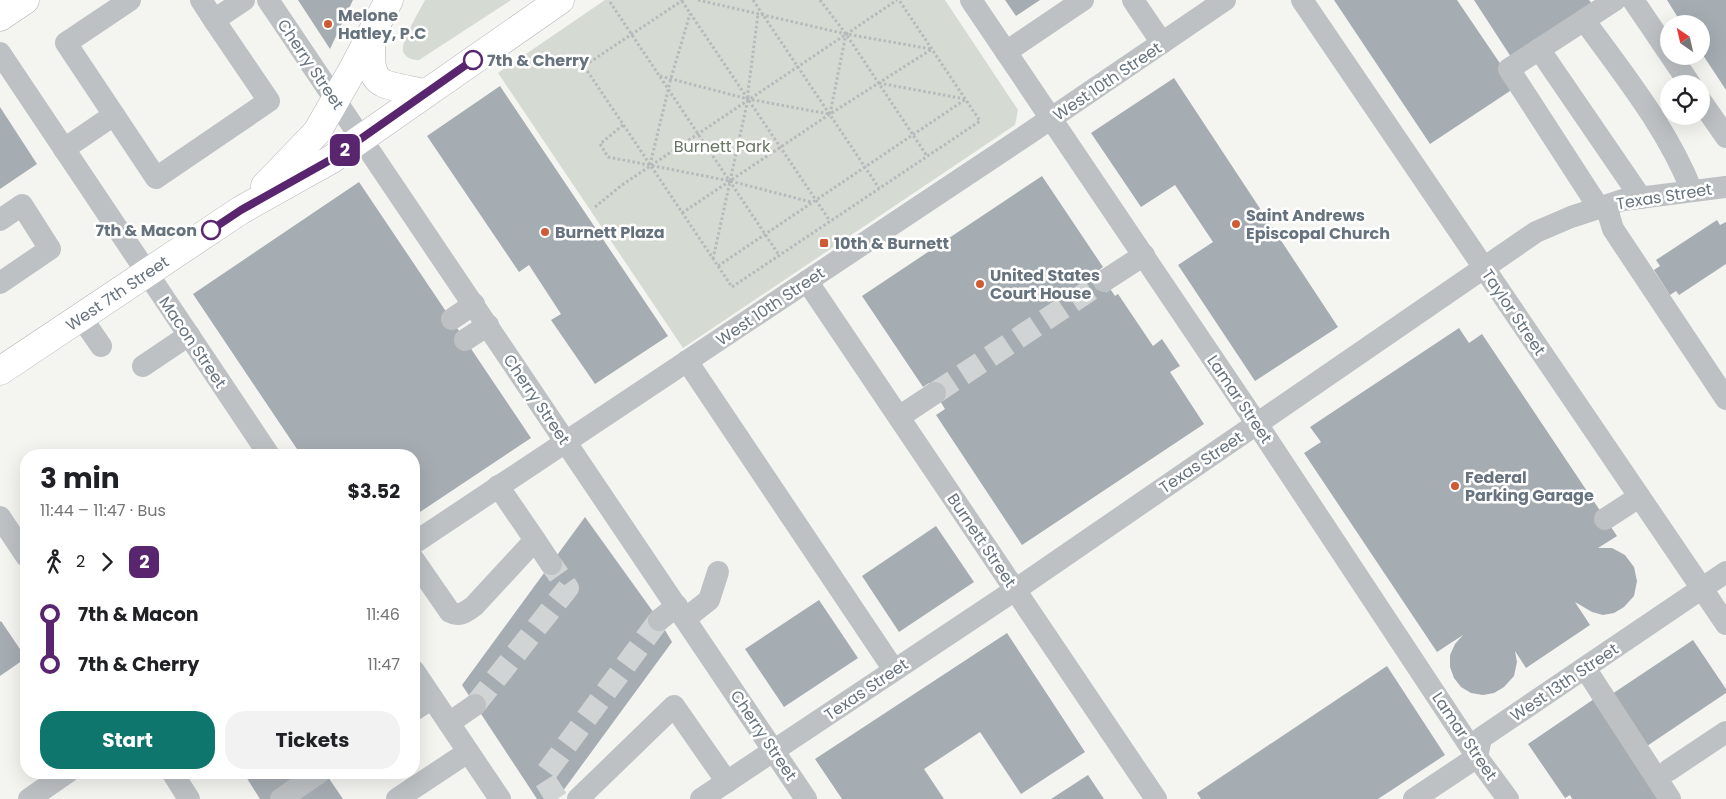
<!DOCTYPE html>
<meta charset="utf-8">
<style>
body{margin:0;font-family:Poppins,sans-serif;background:#f2f2f2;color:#202124;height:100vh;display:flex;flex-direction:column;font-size:19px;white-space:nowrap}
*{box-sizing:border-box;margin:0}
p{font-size:16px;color:#757577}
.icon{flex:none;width:28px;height:28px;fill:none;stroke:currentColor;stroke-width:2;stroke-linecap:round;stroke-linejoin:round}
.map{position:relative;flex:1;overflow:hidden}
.side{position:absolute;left:20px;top:449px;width:400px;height:330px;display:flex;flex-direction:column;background:#fff;border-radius:20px;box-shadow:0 5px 20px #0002}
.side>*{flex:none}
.badge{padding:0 10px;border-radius:8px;font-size:18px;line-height:32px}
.needle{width:32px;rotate:326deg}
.buttons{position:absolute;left:1660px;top:15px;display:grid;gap:10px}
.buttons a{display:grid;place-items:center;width:50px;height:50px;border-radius:50%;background:#fff;box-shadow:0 5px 20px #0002;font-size:25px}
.map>.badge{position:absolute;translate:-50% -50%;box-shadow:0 0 0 2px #fff}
.legs{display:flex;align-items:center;gap:8px;height:55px;padding:0 20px;font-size:16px}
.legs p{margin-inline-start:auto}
.summary{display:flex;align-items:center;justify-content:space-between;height:85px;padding:0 20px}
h1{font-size:28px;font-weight:700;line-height:38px}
.action{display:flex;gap:10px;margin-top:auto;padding:10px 20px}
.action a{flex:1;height:58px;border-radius:20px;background:#0f766e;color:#fff;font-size:20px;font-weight:700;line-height:58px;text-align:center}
.action a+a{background:#f2f2f2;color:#202124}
ul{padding:0 20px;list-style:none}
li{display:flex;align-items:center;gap:18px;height:50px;font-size:19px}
li i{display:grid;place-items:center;width:8px;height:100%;margin:0 6px;background:currentColor}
li i::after{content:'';width:12px;height:12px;margin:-6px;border:4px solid;border-radius:50%;background:#fff}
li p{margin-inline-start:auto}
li:first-child i{background:linear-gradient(#0000 50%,currentColor 0)}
li:last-child i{background:linear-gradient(currentColor 50%,#0000 0)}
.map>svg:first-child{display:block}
</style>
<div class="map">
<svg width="1726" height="799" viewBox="0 0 1726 799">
<rect width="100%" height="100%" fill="#f4f4f1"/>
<!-- green -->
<g fill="#d5dad2">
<path d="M425 0H511L419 60C413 60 405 58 403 51 401 41 420 10 425 0Z"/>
<path d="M605 0H945L1018 110 1015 125 683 348 498 73Z"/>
</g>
<!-- building -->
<g fill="#a6adb2">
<path d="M298 0H353L330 49Z"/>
<path d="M1005 0H1040L1016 16Z"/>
<path d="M1334 0H1457L1516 87 1430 144Z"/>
<path d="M1474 0H1589L1592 4 1511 57Z"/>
<path d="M1667 0H1726V90L1701 52V24H1682Z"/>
<path d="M1174 78 1338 327 1255 381 1178 265 1213 242 1175 185 1141 207 1091 133Z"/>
<path d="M500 86 668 336 595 384 551 320 561 314 529 265 519 272 427 136Z"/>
<path d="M0 107 37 164 0 189Z"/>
<path d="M1042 176 1103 267 1098 271 1115 296 1118 294 1153 346 1162 339 1180 366 1170 372 1204 424 1022 545 936 415 945 409 929 383 923 387 862 296Z"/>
<path d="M359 182 531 438 414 516V455H301L193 294Z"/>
<path d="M1717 220 1720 225 1726 222V264L1679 295 1676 291 1670 295 1654 270 1660 266 1656 260Z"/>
<path d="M1459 328 1469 343 1482 334 1617 536 1598 548H1612L1625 555 1634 567 1637 581 1634 596 1624 607 1614 613 1603 615 1592 612 1575 602 1590 625 1526 668 1515 651 1517 662 1514 676 1504 687 1494 693 1483 695 1471 693 1461 687 1454 678 1450 667V655L1455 644 1463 635 1437 652 1304 453 1321 442 1310 427Z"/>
<path d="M585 517 659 620 672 642 557 799H537L462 685Z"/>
<path d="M936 526 974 582 899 632 862 576Z"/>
<path d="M819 600 858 658 784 707 745 649Z"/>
<path d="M1 621 26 658 0 676V622Z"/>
<path d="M1007 633 1085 752 1021 794 980 732 924 769 944 799H842L815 759Z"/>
<path d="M1693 640 1726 689V693L1647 746 1612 694Z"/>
<path d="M1387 666 1445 755 1378 799H1201L1197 793Z"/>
<path d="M1594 699 1661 799H1572L1570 795 1565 798 1528 744Z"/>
<path d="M243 772H310L270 799H260Z"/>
<path d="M1088 775 1104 799H1051Z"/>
<path d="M328 777 343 799H296Z"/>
</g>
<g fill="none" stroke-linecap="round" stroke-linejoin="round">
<!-- minor-tunnel -->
<g stroke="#d0d4d4" stroke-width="22" stroke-dasharray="22 11" stroke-linecap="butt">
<path d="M935 393 1104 281"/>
<path d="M475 705 568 588 551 564"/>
<path d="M557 799 543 777 659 620"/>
</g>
<!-- major casing -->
<g stroke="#b1b5b8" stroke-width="29">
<g id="major">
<path d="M0 17 25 0"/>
<path d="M372 35C371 50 367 75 383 83 390 87 416 91 425 93"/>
<path d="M265 186 317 132 353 69 389 0"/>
<path d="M0 371 241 210 332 159 560 0"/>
</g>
</g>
<!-- path -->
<g stroke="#b7babc" stroke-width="3" stroke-dasharray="2.5 2.5" stroke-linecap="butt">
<path d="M683 0 584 66 732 287 980 121 899 0"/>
<path d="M698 0 846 34 931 49"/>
<path d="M753 0 879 188"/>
<path d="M820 0 846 34 927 156"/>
<path d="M682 1 830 221"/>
<path d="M610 2 779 255"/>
<path d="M660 76 748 99 829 114"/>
<path d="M879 83 965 99"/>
<path d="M830 114 846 34"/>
<path d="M623 125 600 144 608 157 730 181 811 202"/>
<path d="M650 165 671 78 690 14"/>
<path d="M595 207 622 185 897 0"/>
<path d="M682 213 830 114 932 49"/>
<path d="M713 259 748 99V92L758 14"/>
<path d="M718 266 966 99"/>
</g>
<!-- minor -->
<g stroke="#bdc1c4" stroke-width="22">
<path d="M201 0 214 20 244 0"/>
<path d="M268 0 806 799"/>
<path d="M971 0 1257 424 1477 757 1508 799"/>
<path d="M1133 0 1162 43"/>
<path d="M1302 0 1726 624"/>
<path d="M1633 0 1669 53"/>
<path d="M1584 20C1624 75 1667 128 1692 191"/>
<path d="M1539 49 1641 198"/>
<path d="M1006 52 1083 0"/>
<path d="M0 53 269 455"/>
<path d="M1671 56 1690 84"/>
<path d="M1701 101 1726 137"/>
<path d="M114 115 156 178 269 101 214 20"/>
<path d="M64 149 114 115 66 43 130 0"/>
<path d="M1606 206 1613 229 1726 399"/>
<path d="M1599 208 1509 69 1615 0"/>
<path d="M0 220 22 205 50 249 0 283"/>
<path d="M807 281 1156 799"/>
<path d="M1104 281 1144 255"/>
<path d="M81 317 101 346"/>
<path d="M452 319 474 304"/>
<path d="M465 340 488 325"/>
<path d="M687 361 894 670"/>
<path d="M143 366 189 335"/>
<path d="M899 417 935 393"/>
<path d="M0 517 26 556"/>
<path d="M1605 519 1639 497"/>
<path d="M535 540 551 564"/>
<path d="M414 543 1028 134 1225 0"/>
<path d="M414 560 450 612C459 617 466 612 474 606L535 540 498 486"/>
<path d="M685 619 709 600 718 572"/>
<path d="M659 620 677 606"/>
<path d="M1585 668 1670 799"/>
<path d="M414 671 500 799"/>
<path d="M414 710 432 698"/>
<path d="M449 723 475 705"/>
<path d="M1669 770 1726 732"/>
<path d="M172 772 189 799"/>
<path d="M29 799 68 772"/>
<path d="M281 799 320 772"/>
<path d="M397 799 468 752"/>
<path d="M578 799 674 706 727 782"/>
<path d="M701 799 1015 590 1536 232 1571 217 1623 200 1726 187"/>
<path d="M1414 799 1477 757 1481 738 1726 572"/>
</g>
<!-- major -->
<use href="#major" stroke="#fff" stroke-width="28"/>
</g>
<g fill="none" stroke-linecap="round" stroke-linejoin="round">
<!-- line-1 casing -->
<g stroke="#fff" stroke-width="11">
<path id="line-1" d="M211 230 241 210 332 159 473 60"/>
</g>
<!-- line-1 -->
<use href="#line-1" stroke="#5a256f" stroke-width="8"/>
</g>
<!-- markers -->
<g fill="#cf5b35" stroke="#fff" stroke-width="2">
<circle cx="328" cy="24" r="5"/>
<circle cx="1236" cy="224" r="5"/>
<circle cx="545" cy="232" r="5"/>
<rect x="819" y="238" width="10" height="10" rx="2.5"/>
<circle cx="980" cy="284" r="5"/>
<circle cx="1455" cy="486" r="5"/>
</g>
<g fill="#fff" stroke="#5a256f" stroke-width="2.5">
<circle cx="473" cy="60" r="9"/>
<circle cx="211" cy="230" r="9"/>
</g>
<g text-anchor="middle" stroke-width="5" stroke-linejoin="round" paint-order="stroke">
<!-- poi labels -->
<g font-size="16" font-weight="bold" fill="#66737e" stroke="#fff" text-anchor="start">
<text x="338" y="21">Melone<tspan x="338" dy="18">Hatley, P.C</tspan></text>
<text x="1246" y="221">Saint Andrews<tspan x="1246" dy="18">Episcopal Church</tspan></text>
<text x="555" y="238">Burnett Plaza</text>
<text x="834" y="249">10th &amp; Burnett</text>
<text x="990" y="281">United States<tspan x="990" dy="18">Court House</tspan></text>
<text x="1465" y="483">Federal<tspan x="1465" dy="18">Parking Garage</tspan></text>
</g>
<!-- stop labels -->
<g font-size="16" font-weight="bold" fill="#66737e" stroke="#fff" text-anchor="start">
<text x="487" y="66">7th &amp; Cherry</text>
<text x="197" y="236" text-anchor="end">7th &amp; Macon</text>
</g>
<!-- street labels -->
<g font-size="16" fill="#66737e" stroke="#fff">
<text transform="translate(311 64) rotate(56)" y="6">Cherry Street</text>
<text transform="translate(1107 81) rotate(-34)" y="6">West 10th Street</text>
<text transform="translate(1664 196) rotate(-9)" y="6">Texas Street</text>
<text transform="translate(117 293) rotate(-34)" y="6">West 7th Street</text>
<text transform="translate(770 306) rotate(-34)" y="6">West 10th Street</text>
<text transform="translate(1514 312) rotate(56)" y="6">Taylor Street</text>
<text transform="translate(193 342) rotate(56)" y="6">Macon Street</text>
<text transform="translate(537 399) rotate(56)" y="6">Cherry Street</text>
<text transform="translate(1240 399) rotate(56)" y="6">Lamar Street</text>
<text transform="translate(1201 462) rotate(-34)" y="6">Texas Street</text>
<text transform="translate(982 540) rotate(56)" y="6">Burnett Street</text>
<text transform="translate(1564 682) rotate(-34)" y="6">West 13th Street</text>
<text transform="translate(866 689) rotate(-34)" y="6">Texas Street</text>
<text transform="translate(764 735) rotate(56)" y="6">Cherry Street</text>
<text transform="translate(1465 736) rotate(56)" y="6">Lamar Street</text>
</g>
<!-- park labels -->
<g font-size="16" fill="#687664" stroke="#fff">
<text x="722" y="152">Burnett Park</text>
</g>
</g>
</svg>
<div class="buttons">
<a><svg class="needle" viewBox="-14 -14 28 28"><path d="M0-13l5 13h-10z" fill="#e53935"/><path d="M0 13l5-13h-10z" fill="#757577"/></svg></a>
<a><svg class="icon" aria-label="locate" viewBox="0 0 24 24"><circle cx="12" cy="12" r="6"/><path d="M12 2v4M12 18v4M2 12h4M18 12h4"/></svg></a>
</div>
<b class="badge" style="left:345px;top:150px;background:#5a256f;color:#fff">2</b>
<section class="side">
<div class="summary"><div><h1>3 min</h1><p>11:44 – 11:47 · Bus</p></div><b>$3.52</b></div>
<div class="legs"><svg class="icon" aria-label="walk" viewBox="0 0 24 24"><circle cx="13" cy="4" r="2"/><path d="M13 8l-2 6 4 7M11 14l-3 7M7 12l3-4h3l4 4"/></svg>2<svg class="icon" aria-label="forward" viewBox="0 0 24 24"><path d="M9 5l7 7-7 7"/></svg><b class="badge" style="background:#5a256f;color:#fff">2</b></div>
<ul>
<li><i style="color:#5a256f"></i><b>7th &amp; Macon</b><p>11:46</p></li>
<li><i style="color:#5a256f"></i><b>7th &amp; Cherry</b><p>11:47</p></li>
</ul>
<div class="action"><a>Start</a><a>Tickets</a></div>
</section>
</div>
